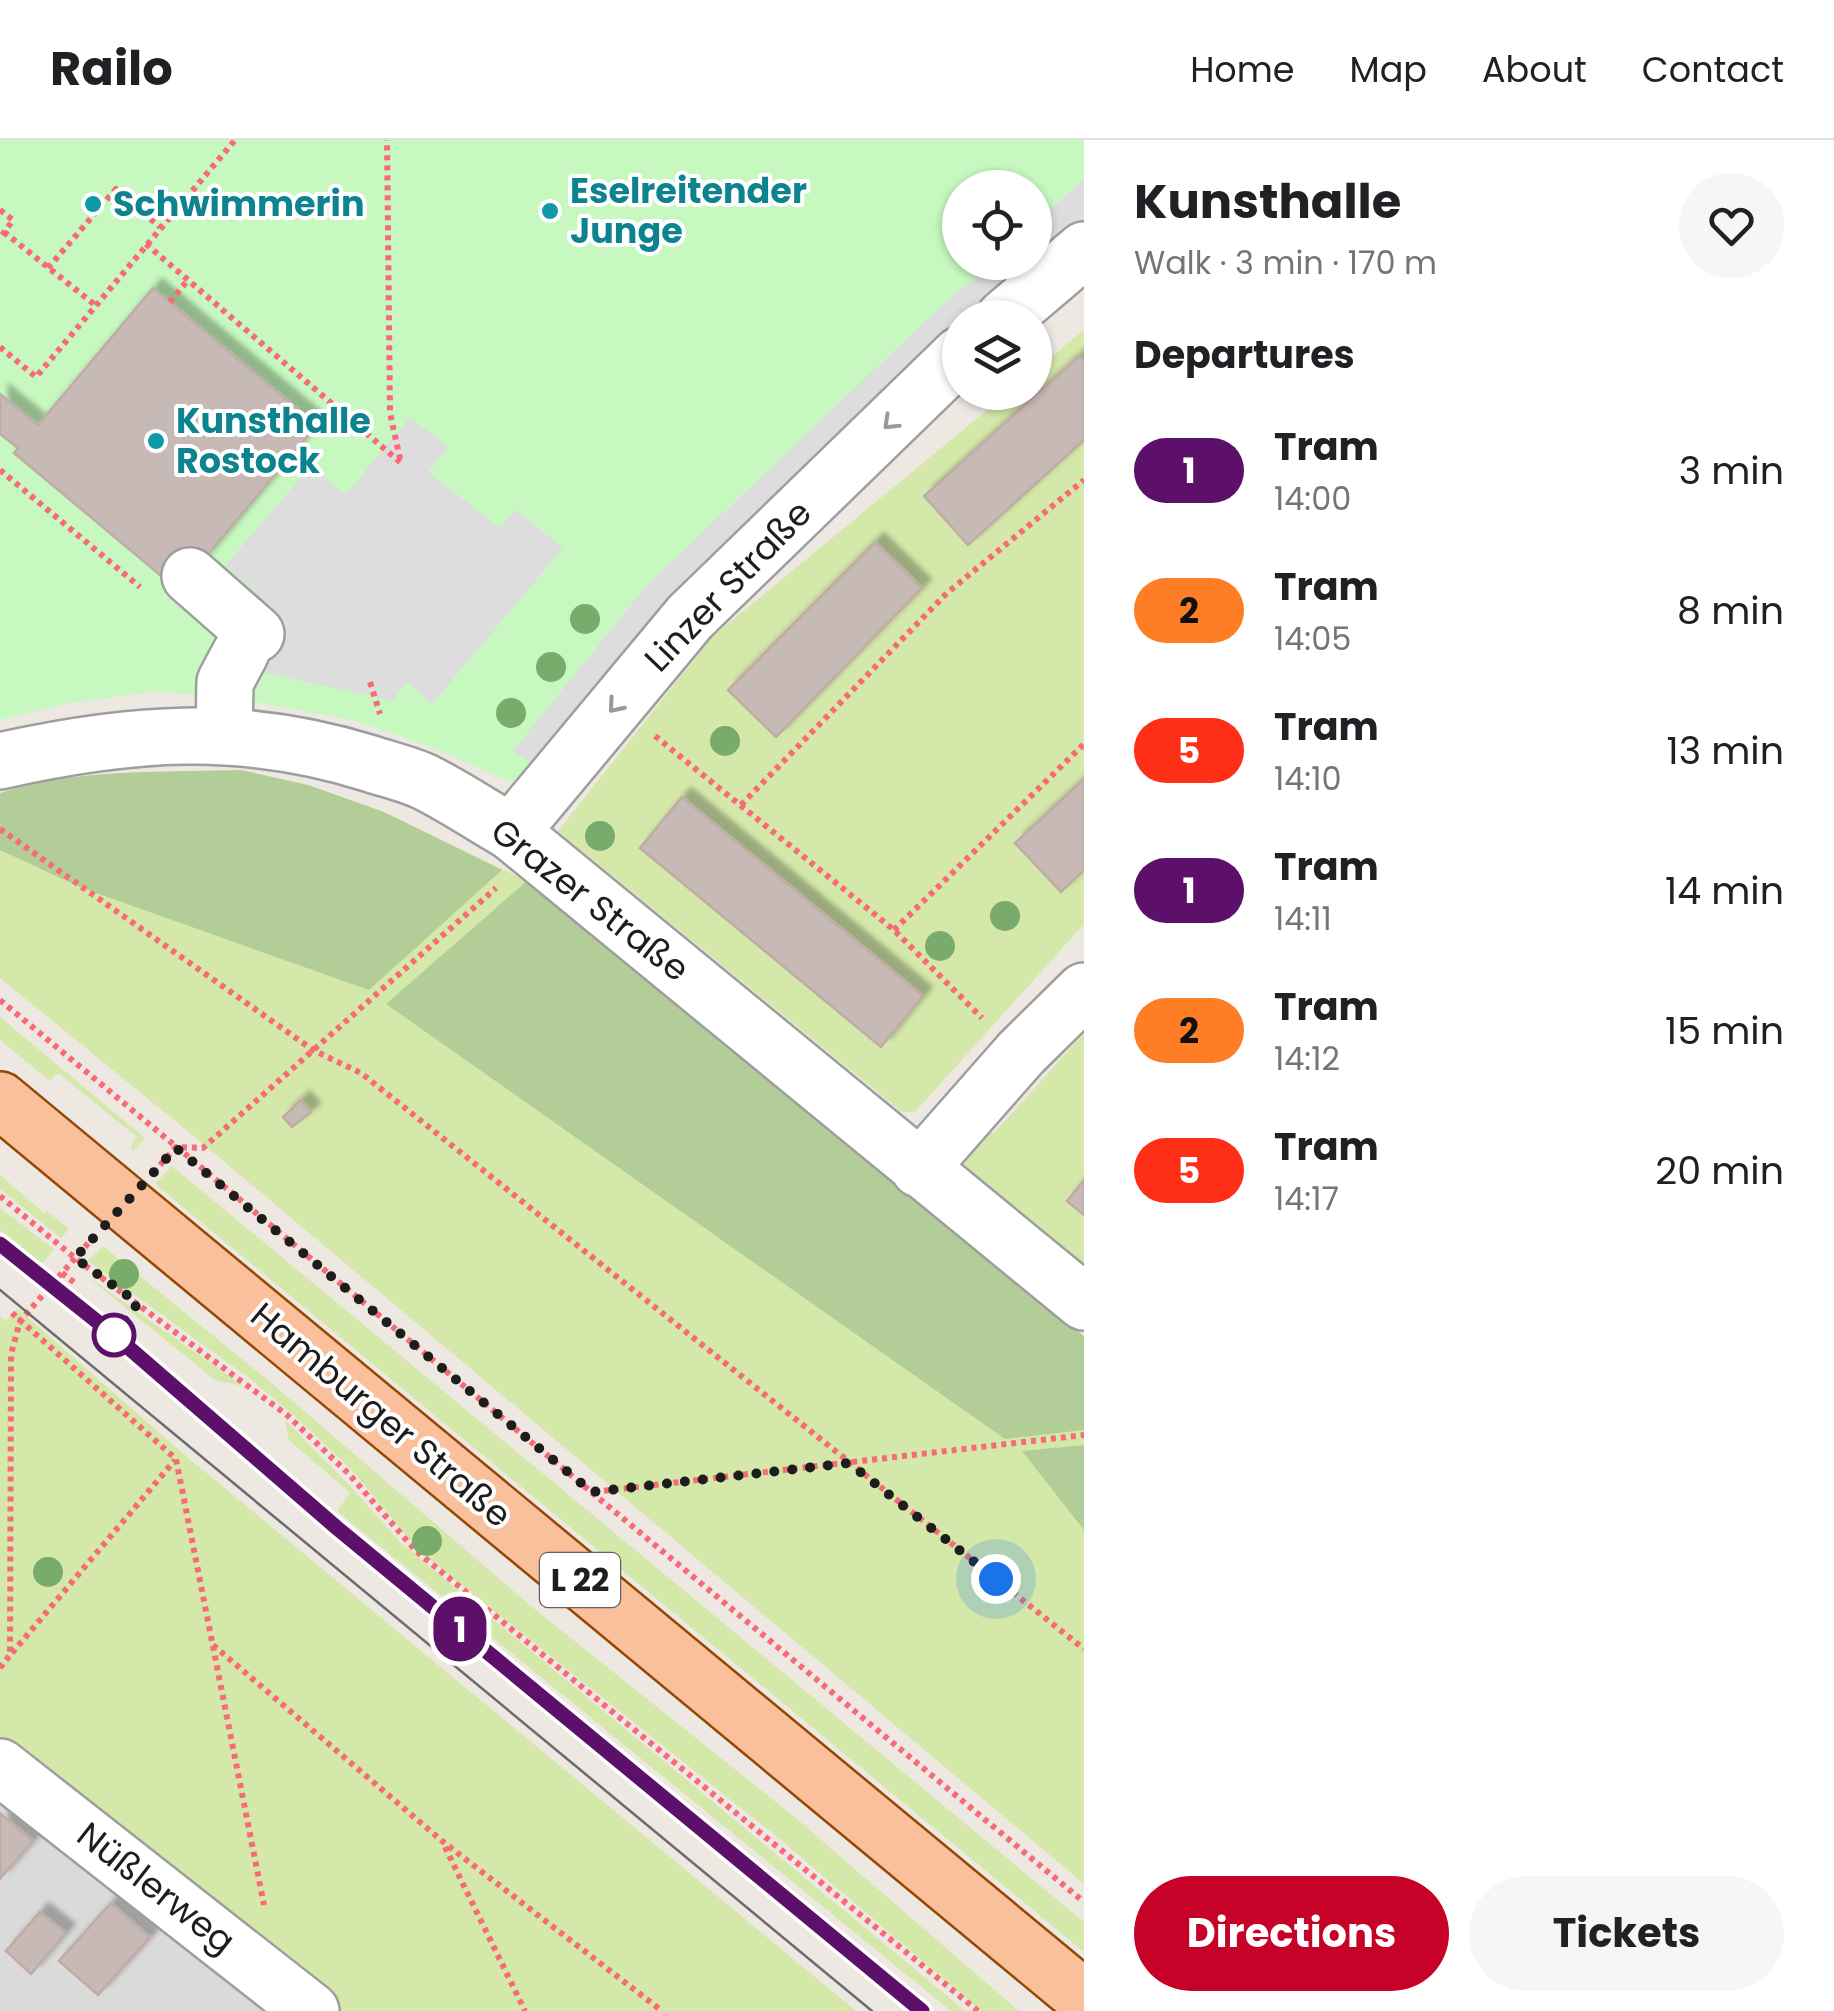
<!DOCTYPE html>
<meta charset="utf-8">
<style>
body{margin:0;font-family:Poppins,sans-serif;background:#f6f6f6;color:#202124;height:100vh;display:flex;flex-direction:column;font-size:38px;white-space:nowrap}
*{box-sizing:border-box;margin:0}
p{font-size:32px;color:#757577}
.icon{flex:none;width:55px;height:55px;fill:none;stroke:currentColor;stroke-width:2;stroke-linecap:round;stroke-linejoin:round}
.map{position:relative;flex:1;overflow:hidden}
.panel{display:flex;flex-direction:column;background:#fff;width:750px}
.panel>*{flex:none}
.badge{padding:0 20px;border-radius:32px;font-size:35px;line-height:65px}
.controls{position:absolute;left:942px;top:30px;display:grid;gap:20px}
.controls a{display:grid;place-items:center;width:110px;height:110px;border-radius:50%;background:#fff;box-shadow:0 2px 8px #0004;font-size:50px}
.you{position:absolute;width:50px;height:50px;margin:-25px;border:8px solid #fff;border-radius:50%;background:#1a73e8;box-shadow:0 0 0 15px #1a73e833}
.map>.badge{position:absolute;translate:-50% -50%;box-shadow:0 0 0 5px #fff}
h2{padding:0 50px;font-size:38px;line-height:90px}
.round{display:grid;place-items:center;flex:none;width:105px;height:105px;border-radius:52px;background:#f6f6f6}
.headline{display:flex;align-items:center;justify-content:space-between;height:170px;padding:0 50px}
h1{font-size:48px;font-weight:700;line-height:75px}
.action{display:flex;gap:20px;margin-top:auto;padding:20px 50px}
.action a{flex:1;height:115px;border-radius:60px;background:#c70229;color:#fff;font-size:40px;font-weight:700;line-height:115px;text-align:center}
.action a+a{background:#f6f6f6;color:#202124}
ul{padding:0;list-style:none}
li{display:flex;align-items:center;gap:30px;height:140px;padding:0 50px}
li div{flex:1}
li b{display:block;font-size:38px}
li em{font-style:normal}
li .badge{min-width:110px;font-weight:700;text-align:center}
header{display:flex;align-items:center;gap:60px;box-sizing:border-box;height:140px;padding:0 50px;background:#fff;border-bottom:2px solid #e0e0e0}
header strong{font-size:48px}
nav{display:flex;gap:55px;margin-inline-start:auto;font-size:35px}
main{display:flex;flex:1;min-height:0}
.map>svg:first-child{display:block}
</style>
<header>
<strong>Railo</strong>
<nav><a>Home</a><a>Map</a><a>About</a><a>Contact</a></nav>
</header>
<main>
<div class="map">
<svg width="1084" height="1871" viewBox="0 0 1084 1871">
<defs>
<filter id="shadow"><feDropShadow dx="9" dy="-9" stdDeviation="2.5" flood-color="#0004"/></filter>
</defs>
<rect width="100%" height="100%" fill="#eee8e3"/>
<!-- residential -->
<path fill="#dbdada" d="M0 1627 311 1871H0Z"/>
<!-- grass -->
<g fill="#d4e8a9">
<path d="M1084 190V784L915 972H902L558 691 713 496 1008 253 1035 252V230Z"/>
<path d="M241 630 308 645 384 672 527 741 1084 1196V1744L196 998 0 838V653C77 628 161 632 241 630Z"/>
<path d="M0 877 145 998 133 1011 131 1006 137 997 58 933 50 941 0 900Z"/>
<path d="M1084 893V1127L937 1008 995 992Z"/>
<path d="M172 1026 1084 1782V1812L155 1044Z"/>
<path d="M0 1035 44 1073 47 1071 69 1089 61 1098 0 1049Z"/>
<path d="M0 1068 54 1109 42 1124 0 1090Z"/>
<path d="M103 1106 275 1246 532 1467 797 1679 1019 1871H981L776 1696 419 1411 351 1329 291 1273 249 1238 88 1121Z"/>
<path d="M84 1134 243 1246 215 1240Z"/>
<path d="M17 1168 186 1316 856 1871H311L0 1627V1176L6 1181Z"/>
<path d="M285 1280 354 1350 400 1402 965 1871H951L337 1371 350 1353 289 1300Z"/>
</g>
<!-- forest -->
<g fill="#b2cd98">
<path d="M241 630 308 645 384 672 502 730 369 850 82 748 0 710V653C77 628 161 633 241 630Z"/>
<path d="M527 741 1084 1196V1290L1005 1299 386 864Z"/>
<path d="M1084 1305V1390L1022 1311Z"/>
</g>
<!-- park -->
<path fill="#c6f8bf" d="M0 0H1084V39L1035 83V48H960V122L991 123 647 445 514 611 537 627 529 635 512 642 428 606 352 580 260 563 159 551 70 563 0 580Z"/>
<!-- parking -->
<g fill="#ddd">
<path d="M1084 39V84L978 177 960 178V194L537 627 513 611 647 445 934 173 991 123 1035 122V83Z"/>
<path d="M410 277 448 307 428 332 499 387 516 370 563 408 432 564 407 542 392 561 262 532 216 497 257 453 225 426 311 326 346 354Z"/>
</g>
<!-- building -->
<g fill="#c6b9b6" stroke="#bfaca5" stroke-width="2.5" filter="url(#shadow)">
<path d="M153 148 317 285 178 450 14 313 18 308 0 294V254L38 285Z"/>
<path d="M1079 216 1084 222V300L968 405 924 356Z"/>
<path d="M875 402 922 448 776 597 728 550Z"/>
<path d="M1084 639V730L1061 752 1015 703Z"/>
<path d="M682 657 923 856 881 907 640 708Z"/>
<path d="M301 960 311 972 292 987 283 977Z"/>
<path d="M1084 1040V1075L1067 1061Z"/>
<path d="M0 1673 33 1701 0 1739Z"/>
<path d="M111 1763 150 1797 98 1855 59 1821Z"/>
<path d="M40 1772 66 1793 31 1834 6 1811Z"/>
</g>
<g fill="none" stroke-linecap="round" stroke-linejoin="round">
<!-- minor casing -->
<g stroke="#9e9e9e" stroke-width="60">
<g id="minor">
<path d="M1004 178 1084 110"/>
<path d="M190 436 256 494"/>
<path d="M224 595 225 542 241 512"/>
<path d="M0 621C129 592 240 583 368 623 386 629 408 634 425 642 455 657 483 676 511 692L1084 1162"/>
<path d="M511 692 690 477 960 215"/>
<path d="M919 1029 1021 913 1084 851"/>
<path d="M0 1627 311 1871"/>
</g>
</g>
<!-- major casing -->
<g stroke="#944702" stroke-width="60">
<path id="major" d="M0 960 1084 1858"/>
</g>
<!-- path -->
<g stroke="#f86a77" stroke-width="6" stroke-dasharray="5 5" stroke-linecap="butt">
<path d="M0 70 13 80 0 98"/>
<path d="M4 92 95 165"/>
<path d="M146 104 401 323 390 273 387 0"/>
<path d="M48 128 116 49 160 87"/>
<path d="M170 162 188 140"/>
<path d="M0 207 36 237 235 0"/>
<path d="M0 330 140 447"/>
<path d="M370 542 380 574"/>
<path d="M655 596 894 790 982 878"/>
<path d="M741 665 947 453 1084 340"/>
<path d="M0 689 313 910 361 933 1084 1509"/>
<path d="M894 790 1084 604"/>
<path d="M0 860 1084 1762"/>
<path d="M160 1025 176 1007 203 1008 496 748"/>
<path d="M0 1056 75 1118 287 1275 348 1333 416 1411 978 1871"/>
<path d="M62 1133 75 1143"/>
<path d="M12 1173 176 1319 264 1765"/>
<path d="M594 1352 1084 1295"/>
<path d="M213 1505 442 1701 662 1871"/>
<path d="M12 1513 175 1320"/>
<path d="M0 1528 10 1515 11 1214 20 1181 91 1100"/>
<path d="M445 1707 525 1871"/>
</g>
<!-- minor -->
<use href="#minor" stroke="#fff" stroke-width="55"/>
<!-- major -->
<use href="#major" stroke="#fabf9b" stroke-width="55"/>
<!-- tram -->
<g stroke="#6b6b6b" stroke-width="2.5">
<path d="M0 1104 922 1871"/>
<path d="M0 1150 872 1871"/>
</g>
</g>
<!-- trees -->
<g fill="#79ab6d">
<circle cx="585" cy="479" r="15"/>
<circle cx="551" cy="527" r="15"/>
<circle cx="511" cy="573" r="15"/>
<circle cx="725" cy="601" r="15"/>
<circle cx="600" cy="696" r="15"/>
<circle cx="1005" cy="776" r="15"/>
<circle cx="940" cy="806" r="15"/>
<circle cx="124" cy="1134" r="15"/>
<circle cx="427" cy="1401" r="15"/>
<circle cx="48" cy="1432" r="15"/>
</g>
<!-- one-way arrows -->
<defs><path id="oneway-chevron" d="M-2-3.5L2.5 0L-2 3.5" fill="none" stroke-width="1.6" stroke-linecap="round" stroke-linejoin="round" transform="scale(2.5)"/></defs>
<g stroke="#999">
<use href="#oneway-chevron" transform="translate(890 283) rotate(136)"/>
<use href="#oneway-chevron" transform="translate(615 566) rotate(130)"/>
</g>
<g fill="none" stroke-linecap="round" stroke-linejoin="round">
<!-- line casing -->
<g stroke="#fff" stroke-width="22">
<path id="line" d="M0 1104 114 1195 337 1388 922 1871"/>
</g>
<!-- line -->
<use href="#line" stroke="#5d106a" stroke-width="15"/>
<!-- walk -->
<path stroke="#1d1d1d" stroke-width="10" stroke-dasharray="0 18" d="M114 1195 138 1163 75 1118 176 1008 592 1352 849 1323 996 1439"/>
</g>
<!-- markers -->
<g fill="#0f9aa8" stroke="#fff" stroke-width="4">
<circle cx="93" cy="64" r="10"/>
<circle cx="550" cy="71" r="10"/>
<circle cx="156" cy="301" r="10"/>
</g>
<circle fill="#fff" stroke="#5d106a" stroke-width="5" cx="114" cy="1195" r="20"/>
<g text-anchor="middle" stroke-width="8" stroke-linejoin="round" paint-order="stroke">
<!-- shield labels -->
<rect fill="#fff" stroke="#616161" stroke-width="2.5" x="540" y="1413" width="80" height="54" rx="8"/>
<g font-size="32" font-weight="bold" fill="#1d1d1d">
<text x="580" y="1451">L 22</text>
</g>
<!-- culture labels -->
<g font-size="35" font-weight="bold" fill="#0d838f" stroke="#fff" text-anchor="start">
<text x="570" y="63">Eselreitender<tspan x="570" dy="40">Junge</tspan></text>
<text x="113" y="76">Schwimmerin</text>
<text x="176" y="293">Kunsthalle<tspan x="176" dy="40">Rostock</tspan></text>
</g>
<!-- street labels -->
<g font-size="35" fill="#1d1d1d" stroke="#fff">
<text transform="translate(728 446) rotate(-46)" y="12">Linzer Straße</text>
<text transform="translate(590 760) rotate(38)" y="12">Grazer Straße</text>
<text transform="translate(381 1275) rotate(40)" y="12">Hamburger Straße</text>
<text transform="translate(156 1748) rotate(38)" y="12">Nüßlerweg</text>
</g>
</g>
</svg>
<div class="controls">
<a><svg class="icon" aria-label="locate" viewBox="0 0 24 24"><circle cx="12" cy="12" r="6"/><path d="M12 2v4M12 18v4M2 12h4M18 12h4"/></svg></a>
<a><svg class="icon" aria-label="layers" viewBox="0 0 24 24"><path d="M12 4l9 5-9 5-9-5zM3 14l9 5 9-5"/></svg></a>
</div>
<div class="you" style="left:996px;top:1439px"></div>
<b class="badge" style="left:460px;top:1489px;background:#5d106a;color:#fff">1</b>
</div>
<section class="panel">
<div class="headline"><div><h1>Kunsthalle</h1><p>Walk · 3 min · 170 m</p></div><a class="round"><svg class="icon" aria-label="heart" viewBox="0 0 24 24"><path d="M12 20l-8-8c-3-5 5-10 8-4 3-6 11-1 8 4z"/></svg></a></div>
<h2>Departures</h2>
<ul>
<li><span class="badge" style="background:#5d106a;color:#fff">1</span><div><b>Tram</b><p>14:00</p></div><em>3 min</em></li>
<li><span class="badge" style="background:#ff7d24;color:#111">2</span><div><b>Tram</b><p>14:05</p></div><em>8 min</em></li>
<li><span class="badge" style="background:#ff2e17;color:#fff">5</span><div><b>Tram</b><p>14:10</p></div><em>13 min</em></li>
<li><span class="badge" style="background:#5d106a;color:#fff">1</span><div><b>Tram</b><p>14:11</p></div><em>14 min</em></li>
<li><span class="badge" style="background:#ff7d24;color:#111">2</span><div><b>Tram</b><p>14:12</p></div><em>15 min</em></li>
<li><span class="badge" style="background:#ff2e17;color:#fff">5</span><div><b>Tram</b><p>14:17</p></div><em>20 min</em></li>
</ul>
<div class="action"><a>Directions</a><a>Tickets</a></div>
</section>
</main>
